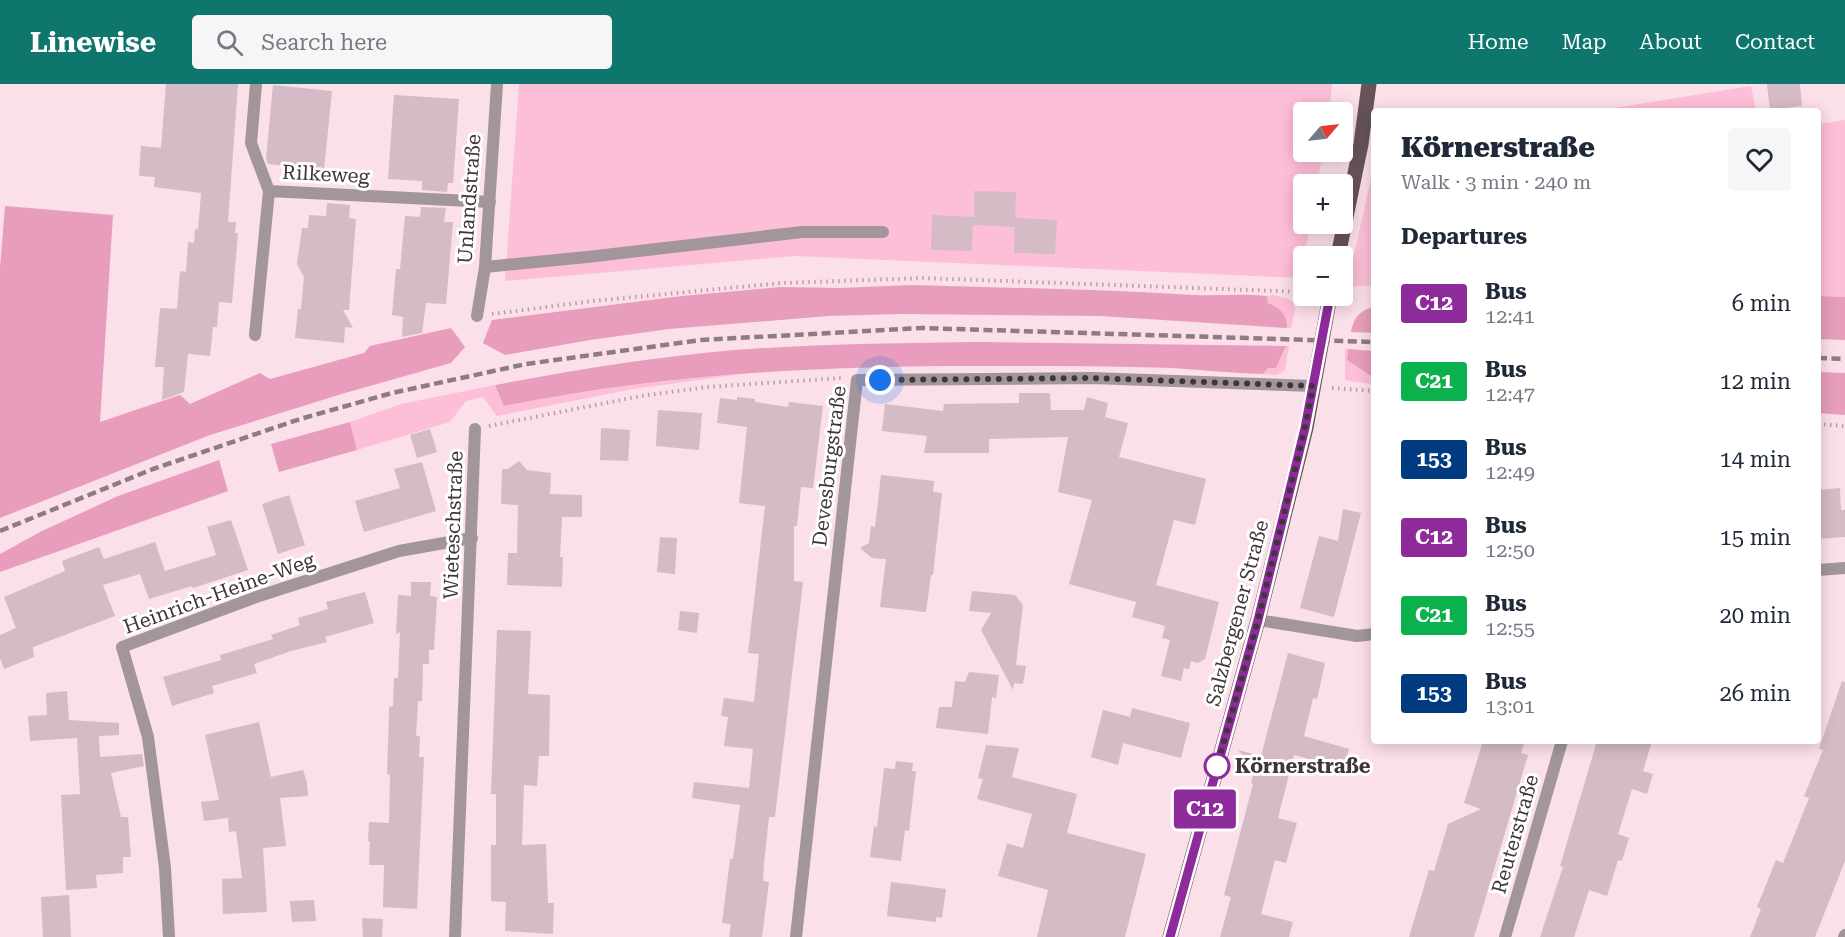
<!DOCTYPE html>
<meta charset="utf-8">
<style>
body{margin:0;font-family:"Roboto Serif",serif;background:#f6f6f7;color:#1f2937;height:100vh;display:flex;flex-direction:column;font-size:22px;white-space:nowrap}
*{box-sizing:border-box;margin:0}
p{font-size:20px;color:#747a83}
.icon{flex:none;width:33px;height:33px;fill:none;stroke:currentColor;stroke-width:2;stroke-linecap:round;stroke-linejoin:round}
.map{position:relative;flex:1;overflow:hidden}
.drawer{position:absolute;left:1371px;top:24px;width:450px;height:636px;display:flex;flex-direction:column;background:#fff;border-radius:6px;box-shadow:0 3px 15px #0003}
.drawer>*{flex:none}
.badge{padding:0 12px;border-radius:4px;font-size:21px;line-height:39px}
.needle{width:39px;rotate:62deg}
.tools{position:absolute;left:1293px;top:18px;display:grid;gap:12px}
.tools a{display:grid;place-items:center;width:60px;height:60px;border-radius:6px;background:#fff;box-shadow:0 3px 15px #0003;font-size:30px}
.you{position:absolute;width:30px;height:30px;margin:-15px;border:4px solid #fff;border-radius:50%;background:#1a73e8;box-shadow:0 0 0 9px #1a73e833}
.map>.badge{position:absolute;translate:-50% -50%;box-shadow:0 0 0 3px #fff}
h2{padding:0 30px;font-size:22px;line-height:54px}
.round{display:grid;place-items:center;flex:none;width:63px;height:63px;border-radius:6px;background:#f6f6f7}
.headline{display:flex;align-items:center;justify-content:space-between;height:102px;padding:0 30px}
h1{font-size:28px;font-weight:800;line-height:45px}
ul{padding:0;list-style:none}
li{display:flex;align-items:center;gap:18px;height:78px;padding:0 30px}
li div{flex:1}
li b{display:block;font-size:22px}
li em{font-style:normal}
li .badge{min-width:66px;font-weight:700;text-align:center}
header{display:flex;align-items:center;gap:36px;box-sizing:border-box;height:84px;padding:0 30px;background:#0f766e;color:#fff}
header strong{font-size:28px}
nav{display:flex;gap:33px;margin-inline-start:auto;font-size:21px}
.search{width:420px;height:54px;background:#f6f6f7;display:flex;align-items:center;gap:15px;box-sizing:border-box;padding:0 21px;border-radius:6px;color:#747a83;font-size:22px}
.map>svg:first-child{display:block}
</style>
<header>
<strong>Linewise</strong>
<div class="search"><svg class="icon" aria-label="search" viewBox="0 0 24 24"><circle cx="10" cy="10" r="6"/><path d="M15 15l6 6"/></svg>Search here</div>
<nav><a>Home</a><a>Map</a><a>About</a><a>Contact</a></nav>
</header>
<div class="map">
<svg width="1845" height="853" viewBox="0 0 1845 853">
<rect width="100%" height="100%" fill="#fbdfe9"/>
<!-- green -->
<g fill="#fdbfd8">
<path d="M519 0H1332L1329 28H1304V68H1323L1317 100H1304V140H1310L1301 194 795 172 505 197Z"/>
<path d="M1751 2 1756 27H1596Z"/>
<path d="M1845 36V213L1818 212V40Z"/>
<path d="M1374 81V202H1347Z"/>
<path d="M1273 211 1287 214 1293 218 1295 226 1291 244H1287C1287 232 1279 223 1268 219L1267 212Z"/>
<path d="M1286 262H1289L1285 286 1277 291 1263 290 1268 284H1276Z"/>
<path d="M1345 265H1348L1347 276 1374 294V300L1349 297 1345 295Z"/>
<path d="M749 289 633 305 497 332 483 313 466 317 450 338 357 366 350 338 401 320 495 301 505 322C586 305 667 296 749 289Z"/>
</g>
<!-- forest -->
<g fill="#e79dbb">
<path d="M5 122 113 131 100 338 180 311 190 320 260 289 270 295 364 269 370 262 451 244 465 263 451 279 345 309 210 351 0 434V184Z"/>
<path d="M912 201C1006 204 1100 205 1194 211 1218 212 1243 209 1267 212L1268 219C1280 224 1287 230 1287 244L1100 232 902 230 828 232 669 245 590 256 505 271 483 259 492 236 682 212 780 203 841 204Z"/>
<path d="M1818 212 1845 213V256L1818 255Z"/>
<path d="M1374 223V249L1351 248C1354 233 1359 227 1374 223Z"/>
<path d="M981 258 1286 262 1276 284H1268L1263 290C1233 289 1203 286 1173 284 1117 282 1061 282 1005 282 837 281 669 288 504 322L495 301C574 286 654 273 734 266 816 260 899 259 981 258Z"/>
<path d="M1348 265 1374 267V294L1347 276Z"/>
<path d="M1818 288 1845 289V331L1818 329Z"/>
<path d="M350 338 357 366 279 388 271 360Z"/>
<path d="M219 376 228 407 0 488V470L40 448 118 412Z"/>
</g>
<!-- building -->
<g fill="#d5bbc5">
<path d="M166 0H238L228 138H236L235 149H238L232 219 219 218 217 243H213L210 272 188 270 184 308 162 316 164 283H155L160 224 177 225 180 187 186 188 188 158 194 159 195 145 198 146 201 109 154 103 155 93 139 92 141 62 161 64Z"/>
<path d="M1767 0H1800L1802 22 1770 26Z"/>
<path d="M273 1 332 7 324 86 268 80 266 75Z"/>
<path d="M394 11 459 15 453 99H448L447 108 422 106V97L388 95Z"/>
<path d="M974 107 1016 108 1015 143 973 141 972 167 931 166 932 131 974 133Z"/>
<path d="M327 119 350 121 349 134 356 135 349 226H343L353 244 345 243 344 259 295 254 298 225H301L304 193 297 180 302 144H308L309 131 326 132Z"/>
<path d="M421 123 446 124 444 138H453L446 220 426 219 422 249 402 253 403 233 392 231 396 185H400L405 132 420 133Z"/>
<path d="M1015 134 1057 136 1055 170 1014 169Z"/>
<path d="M1019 309H1050L1051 326H1084L1087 313 1108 319 1105 333 1128 339 1119 373 1206 395 1195 441 1174 436 1156 501 1219 518 1205 575 1198 579 1191 577 1189 585 1184 584 1181 597 1161 592 1170 556 1162 554 1165 542 1132 533 1136 518 1069 500 1092 416 1058 408 1068 353 989 355V369H924L927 352 882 347 885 320 943 327 944 320 1019 319Z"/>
<path d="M737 313 755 315V318L788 323 789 318 823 322 813 404 801 403 797 442H794V497L803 498 775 733H769L764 779 763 797 769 798 762 853H729L731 840 722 839 730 775H733L740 721 692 714 694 698 749 704 753 665 724 662 728 633 721 632 724 614 754 618 759 570 748 569 765 422 739 419 747 343 717 339 720 314 737 316Z"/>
<path d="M658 326 702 329 699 366 656 362Z"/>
<path d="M601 344 630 346 628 377 600 376Z"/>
<path d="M430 345 437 368 417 374 410 351Z"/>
<path d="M519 377 527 386 551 389 550 410 582 411V433H562L560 473H563L562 503 507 501 508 469H517L518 421 501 420 502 385H508Z"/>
<path d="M422 378 436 427 364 448 355 417 400 404 394 385Z"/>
<path d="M881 391 934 397 933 408 942 409 933 491H931L926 528 880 523 886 475 872 474 860 464 869 459 871 442 875 443Z"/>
<path d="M1840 404 1841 426H1845V453L1818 455V428H1821L1819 406Z"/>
<path d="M289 411 305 461 278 470 262 420Z"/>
<path d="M1343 425 1361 429 1334 533 1300 524 1319 452 1338 457Z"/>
<path d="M231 436 248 486 193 504 192 502 149 515 140 490 103 501 115 532 33 563 34 573 4 585 0 574V551L16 544 4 513 65 487 62 477 99 463 104 475 155 458 165 487 216 471 207 443Z"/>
<path d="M660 453 677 454 675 490 657 488Z"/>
<path d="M411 498H431L430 512 437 513 434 566H429V580H423L422 617H418L416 652H420L419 673H424L417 825 383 823 384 781H369L370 758 368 757 369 738 389 739 390 691 387 690 389 630V623L393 622 394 594H398L400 548 396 550 398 511 411 512Z"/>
<path d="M972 507 1015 511 1023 521 1016 581 1026 582 1023 600 1014 599 1013 606 981 546 991 529 969 527Z"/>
<path d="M365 508 374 539 325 553 327 558 291 567 254 580 257 589 212 602 214 609 172 622 163 593 221 576 220 571 273 555 271 551 300 541 298 534 328 525 326 518Z"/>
<path d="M680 527 699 529 697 549 678 546Z"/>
<path d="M497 546 531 547 528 610 550 611 549 672H539L537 702 524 701 522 761 546 760 548 819H554L553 850 505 847 506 818 491 817V761H496V710H491Z"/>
<path d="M1288 569 1325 579 1317 615 1313 614 1304 652 1349 665 1344 684 1294 671 1278 734 1297 739 1286 779 1275 776 1261 830 1293 838 1289 853H1220L1231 813 1224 811 1253 700 1251 699 1255 684 1238 666 1261 672Z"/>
<path d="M969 588 999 591 996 614 992 613 988 650 936 644 939 623H952L955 597 965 598Z"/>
<path d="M1842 597 1845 598V777L1815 853H1750L1761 825 1757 823 1776 776 1783 779 1809 714 1804 712 1823 666 1819 665Z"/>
<path d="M67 607 69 636 119 639V651L99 652 100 673 142 670 144 682 111 689 121 733H128L131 773H123V789L96 791 97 804 66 806 61 711 80 710 77 654 30 657 28 632 47 631 46 609Z"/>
<path d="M1132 624 1190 639 1181 674 1123 659 1118 681 1091 673 1103 626 1130 633Z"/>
<path d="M259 638 271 693 303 686 307 699 308 712 280 714 286 762 263 764 267 828 223 830 222 795 242 794 236 747 229 748 228 734 204 737 201 718 219 716 205 651Z"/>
<path d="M1483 657H1525L1521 669 1528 671 1474 853H1409L1429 786 1434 787 1448 740 1481 725 1464 719Z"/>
<path d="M1597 657H1652L1643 687 1653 690 1647 710 1632 705 1618 750 1629 754 1622 777 1618 776 1607 812 1589 806 1574 853H1540L1563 783 1560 782Z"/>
<path d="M986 661 1019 664 1012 693 1077 710 1067 749 1146 770 1125 853H1037L1048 806 998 792 1007 759 1023 764 1032 730 977 715 983 695 978 694Z"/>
<path d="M896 677 913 679 912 687H916L909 747 905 746 901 777 870 773 874 742 877 743 884 684 895 685Z"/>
<path d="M891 798 946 805 942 834 936 833V838L887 832Z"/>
<path d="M69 811 71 853H43L41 813Z"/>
<path d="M314 816 316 837 292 838 290 817Z"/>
<path d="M362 834 383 835 382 853H363Z"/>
</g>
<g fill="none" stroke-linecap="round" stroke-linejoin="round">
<!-- path -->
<g stroke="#b5a0a7" stroke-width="4" stroke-dasharray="1.5 4.5" stroke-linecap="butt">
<path d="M492 230 593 217 782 199 923 194 1304 208"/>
<path d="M1332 304 1374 307"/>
<path d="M1818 340 1845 342"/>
<path d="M489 342 641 312 707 303 841 294"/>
</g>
<!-- service -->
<g stroke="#a2969b" stroke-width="12">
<path d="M256 0 251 59 269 107"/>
<path d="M485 183 587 173 802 148H883"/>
</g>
<!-- minor -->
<g stroke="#a2969b" stroke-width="12">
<path d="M477 232 485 183 497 0"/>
<path d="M255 251 269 107 490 118"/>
<path d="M1818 486 1845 484"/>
<path d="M1258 536 1357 552 1374 550"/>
<path d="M169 853 165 784 148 653 122 563 259 512 399 467 472 454"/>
<path d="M455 853 475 345"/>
<path d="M796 853 857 296 1092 294 1313 302"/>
<path d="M1505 853 1562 657"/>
<path d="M1844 853 1845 851"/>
</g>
<!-- primary -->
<g stroke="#67545b" stroke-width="15">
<path d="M1338 172 1361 60 1369 0"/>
<path d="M1170 853 1258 536 1306 344 1330 212"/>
</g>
<!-- rail -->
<g stroke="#8e7c83" stroke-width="4.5" stroke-dasharray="9 4.5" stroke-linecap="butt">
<path d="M1818 274 1845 275"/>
<path d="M0 447 153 385 300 335 392 309 526 280 701 256 922 244 1374 258"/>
</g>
</g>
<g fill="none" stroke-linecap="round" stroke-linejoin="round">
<!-- line casing -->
<g stroke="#fff" stroke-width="14">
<path id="line" d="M1170 853 1258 536 1305 344 1330 212"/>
</g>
<!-- line -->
<use href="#line" stroke="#8c2b99" stroke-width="9"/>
<!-- walk -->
<path stroke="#40363a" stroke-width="6" stroke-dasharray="0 10.8" d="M880 296 1092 294 1313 302 1305 344 1258 536 1217 682"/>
</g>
<!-- markers -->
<circle fill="#fff" stroke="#8c2b99" stroke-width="3" cx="1217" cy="682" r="12"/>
<g text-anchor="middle" stroke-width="6" stroke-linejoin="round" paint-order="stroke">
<!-- street labels -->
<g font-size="20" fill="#40363a" stroke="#fff">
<text transform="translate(326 90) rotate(3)" y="7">Rilkeweg</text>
<text transform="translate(469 115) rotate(-86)" y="7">Unlandstraße</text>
<text transform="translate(829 382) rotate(-83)" y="7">Devesburgstraße</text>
<text transform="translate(453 441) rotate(-88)" y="7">Wieteschstraße</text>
<text transform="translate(219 509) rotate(-20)" y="7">Heinrich-Heine-Weg</text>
<text transform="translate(1237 529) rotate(-75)" y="7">Salzbergener Straße</text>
<text transform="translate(1515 750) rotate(-74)" y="7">Reuterstraße</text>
</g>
<!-- stop labels -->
<g font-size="20" font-weight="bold" fill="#40363a" stroke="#fff" text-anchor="start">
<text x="1235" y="689">Körnerstraße</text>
</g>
</g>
</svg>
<div class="tools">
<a><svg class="needle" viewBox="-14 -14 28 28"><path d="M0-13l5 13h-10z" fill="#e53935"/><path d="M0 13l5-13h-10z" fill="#747a83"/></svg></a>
<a>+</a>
<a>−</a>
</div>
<div class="you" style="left:880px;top:296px"></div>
<b class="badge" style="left:1205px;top:725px;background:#8c2b99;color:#fff">C12</b>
<section class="drawer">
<div class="headline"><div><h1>Körnerstraße</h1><p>Walk · 3 min · 240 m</p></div><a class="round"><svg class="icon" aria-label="heart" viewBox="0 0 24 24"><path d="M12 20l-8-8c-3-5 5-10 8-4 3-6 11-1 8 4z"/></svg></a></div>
<h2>Departures</h2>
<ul>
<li><span class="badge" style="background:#8c2b99;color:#fff">C12</span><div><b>Bus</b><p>12:41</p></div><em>6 min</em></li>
<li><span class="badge" style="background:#0bb14c;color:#fff">C21</span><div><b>Bus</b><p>12:47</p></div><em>12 min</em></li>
<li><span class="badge" style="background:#003b80;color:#fff">153</span><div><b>Bus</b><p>12:49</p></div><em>14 min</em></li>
<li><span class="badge" style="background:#8c2b99;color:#fff">C12</span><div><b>Bus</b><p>12:50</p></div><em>15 min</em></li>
<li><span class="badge" style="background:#0bb14c;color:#fff">C21</span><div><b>Bus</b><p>12:55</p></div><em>20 min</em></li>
<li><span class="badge" style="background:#003b80;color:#fff">153</span><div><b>Bus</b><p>13:01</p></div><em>26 min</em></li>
</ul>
</section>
</div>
